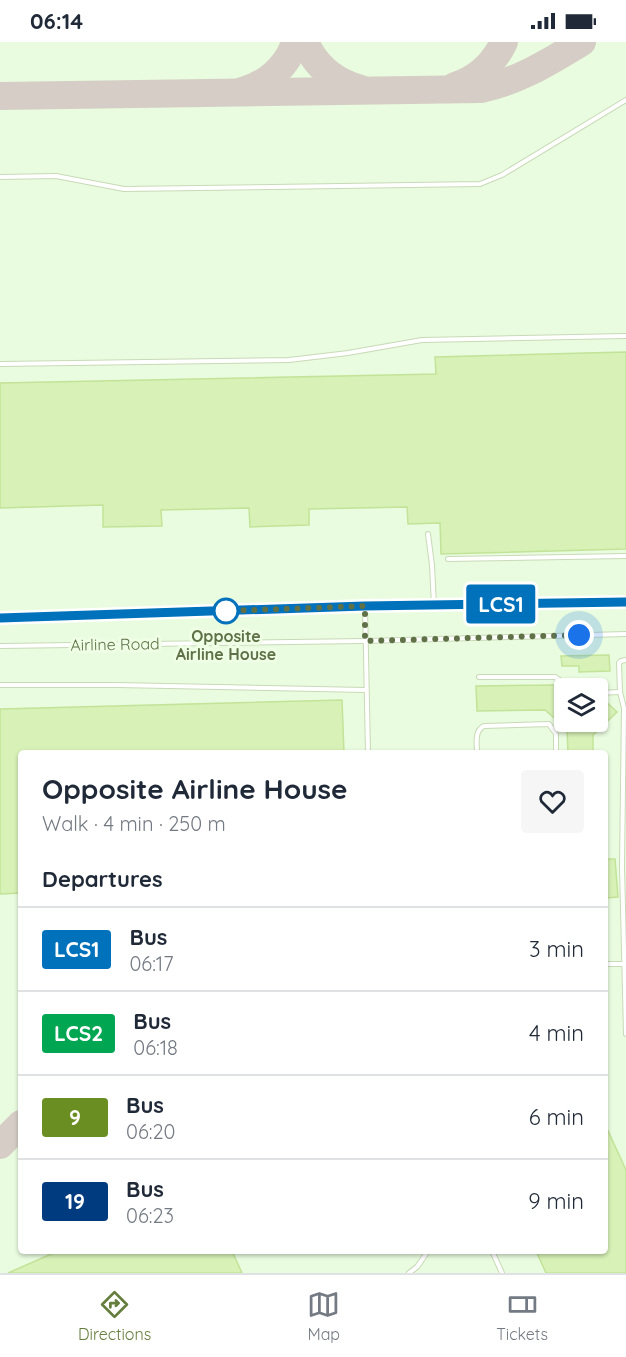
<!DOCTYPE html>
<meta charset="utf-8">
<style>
body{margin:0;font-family:Quicksand,sans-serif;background:#f6f6f7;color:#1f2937;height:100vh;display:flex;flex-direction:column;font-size:22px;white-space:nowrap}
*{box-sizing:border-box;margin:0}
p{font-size:20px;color:#747a83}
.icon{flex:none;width:33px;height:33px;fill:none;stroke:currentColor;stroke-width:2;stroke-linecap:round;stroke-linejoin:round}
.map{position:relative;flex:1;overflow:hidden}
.drawer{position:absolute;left:18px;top:708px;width:590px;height:504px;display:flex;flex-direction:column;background:#fff;border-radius:6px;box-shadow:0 2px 4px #0004}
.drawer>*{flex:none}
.badge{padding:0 12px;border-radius:4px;font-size:21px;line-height:39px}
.controls{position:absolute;left:554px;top:636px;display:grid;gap:12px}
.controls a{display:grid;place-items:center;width:54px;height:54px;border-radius:6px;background:#fff;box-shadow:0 2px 4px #0004;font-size:30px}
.you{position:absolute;width:30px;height:30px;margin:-15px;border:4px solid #fff;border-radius:50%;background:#1a73e8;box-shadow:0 0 0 9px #1a73e833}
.map>.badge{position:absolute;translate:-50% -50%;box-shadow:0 0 0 3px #fff}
h2{padding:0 24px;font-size:22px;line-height:54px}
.round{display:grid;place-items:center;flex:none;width:63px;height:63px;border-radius:6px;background:#f6f6f7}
.overview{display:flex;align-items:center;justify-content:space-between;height:102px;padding:0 24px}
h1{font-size:28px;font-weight:800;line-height:45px}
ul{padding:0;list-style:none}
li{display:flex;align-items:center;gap:18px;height:84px;padding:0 24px;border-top:2px solid #e0e1e3}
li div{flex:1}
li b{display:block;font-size:22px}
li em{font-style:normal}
li .badge{min-width:66px;font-weight:700;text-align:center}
.status{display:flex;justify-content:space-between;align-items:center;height:42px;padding:0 30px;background:#fff;direction:ltr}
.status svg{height:16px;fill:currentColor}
.tabs{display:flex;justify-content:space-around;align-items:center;height:84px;border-top:2px solid #e0e1e3;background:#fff;font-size:16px;color:#747a83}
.tabs a{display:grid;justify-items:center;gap:3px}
.tabs .selected{color:#657e3d}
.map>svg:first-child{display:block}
</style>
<div class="status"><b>06:14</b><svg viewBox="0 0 49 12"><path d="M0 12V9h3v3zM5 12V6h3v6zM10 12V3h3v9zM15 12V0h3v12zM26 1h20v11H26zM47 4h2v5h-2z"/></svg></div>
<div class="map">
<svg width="626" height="1231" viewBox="0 0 626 1231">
<rect width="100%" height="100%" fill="#e9fcdf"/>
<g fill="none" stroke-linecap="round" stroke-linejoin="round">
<!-- taxiway -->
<g stroke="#d6cec6" stroke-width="28">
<path d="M305 0C316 25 335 40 361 47"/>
<path d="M455 44C477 37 494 21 504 0"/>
<path d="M242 49C266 43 288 24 295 0"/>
<path d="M0 54 481 47C519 39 549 20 582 0"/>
<path d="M0 1103 21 1082"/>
</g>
</g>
<!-- building -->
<g fill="#d7f1b7" stroke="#c3e398" stroke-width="1.5">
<path d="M626 310V507L441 512 440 481 408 482 407 465 309 467V483L250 485 249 466 161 468 162 484 103 485V463L0 466V341L436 332 435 315Z"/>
<path d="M609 613 610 629 579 630V624H562L561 614Z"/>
<path d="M559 643 564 647V680H597V660L602 656 617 670 593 693V711H568L567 687 545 668 477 669 476 644Z"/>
<path d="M342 658 344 711H21V851L0 852V667Z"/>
<path d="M604 817H615L618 855 606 856Z"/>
<path d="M604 1080 626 1128V1231H546L536 1209H604Z"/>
<path d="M58 1209H232L242 1231H8Z"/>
</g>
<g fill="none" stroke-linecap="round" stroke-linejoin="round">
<!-- service casing -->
<g stroke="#c8dab7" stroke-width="6">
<g id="service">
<path d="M0 135 56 134 124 147 480 142 502 133 626 58"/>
<path d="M0 322 289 318 348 311 422 298 626 294"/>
<path d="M428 492 432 523 434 564"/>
<path d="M448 517 626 514"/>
<path d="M365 564 368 711"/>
<path d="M0 576 365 564 626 560"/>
<path d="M0 604 365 599 626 592"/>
<path d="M626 618 621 619 619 621 620 650 624 666 622 824 626 992"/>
<path d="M479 635H555L571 646"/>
<path d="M0 643H117L366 648"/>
<path d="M597 651 620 650"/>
<path d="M477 711C477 701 474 689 484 684L549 682 556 692V711"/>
<path d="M604 922H623"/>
<path d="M492 1209 502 1231"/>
<path d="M409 1231 417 1225 428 1209"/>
</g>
</g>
<!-- service -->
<use href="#service" stroke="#fff" stroke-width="4"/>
</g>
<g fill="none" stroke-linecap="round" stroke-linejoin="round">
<!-- line casing -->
<g stroke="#fff" stroke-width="14">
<path id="line" d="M0 576 365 564 626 560"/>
</g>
<!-- line -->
<use href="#line" stroke="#0072bc" stroke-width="9"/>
<!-- walk -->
<path stroke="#607148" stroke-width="6" stroke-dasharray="0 10.8" d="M226 569H224L365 564V599L579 593"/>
</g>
<!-- markers -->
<circle fill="#fff" stroke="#0072bc" stroke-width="3" cx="226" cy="569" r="12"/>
<g text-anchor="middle" stroke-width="6" stroke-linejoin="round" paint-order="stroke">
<!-- stop labels -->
<g font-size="16" font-weight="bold" fill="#607148" stroke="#eeffe5">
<text x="226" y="600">Opposite<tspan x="226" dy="18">Airline House</tspan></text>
</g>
<!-- street labels -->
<g font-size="16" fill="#607148" stroke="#eeffe5">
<text transform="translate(115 602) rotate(-1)" y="6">Airline Road</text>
</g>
</g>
</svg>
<div class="controls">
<a><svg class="icon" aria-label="layers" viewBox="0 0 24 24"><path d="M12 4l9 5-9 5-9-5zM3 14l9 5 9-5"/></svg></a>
</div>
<div class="you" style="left:579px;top:593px"></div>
<b class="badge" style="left:501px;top:562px;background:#0072bc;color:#fff">LCS1</b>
<section class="drawer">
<div class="overview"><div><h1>Opposite Airline House</h1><p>Walk · 4 min · 250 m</p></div><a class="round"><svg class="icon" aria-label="heart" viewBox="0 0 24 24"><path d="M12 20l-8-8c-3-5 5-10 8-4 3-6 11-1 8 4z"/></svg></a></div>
<h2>Departures</h2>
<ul>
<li><span class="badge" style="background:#0072bc;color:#fff">LCS1</span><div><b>Bus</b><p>06:17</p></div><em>3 min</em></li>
<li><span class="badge" style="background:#00a651;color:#fff">LCS2</span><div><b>Bus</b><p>06:18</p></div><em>4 min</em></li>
<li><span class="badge" style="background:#6b8e23;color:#fff">9</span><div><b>Bus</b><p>06:20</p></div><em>6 min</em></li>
<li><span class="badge" style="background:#003b80;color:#fff">19</span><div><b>Bus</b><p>06:23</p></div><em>9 min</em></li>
</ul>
</section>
</div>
<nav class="tabs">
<a class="selected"><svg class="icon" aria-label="directions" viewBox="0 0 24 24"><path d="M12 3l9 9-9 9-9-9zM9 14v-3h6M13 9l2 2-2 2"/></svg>Directions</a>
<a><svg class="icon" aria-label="map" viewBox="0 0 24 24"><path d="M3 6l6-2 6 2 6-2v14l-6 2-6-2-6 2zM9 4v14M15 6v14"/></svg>Map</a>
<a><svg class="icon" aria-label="tickets" viewBox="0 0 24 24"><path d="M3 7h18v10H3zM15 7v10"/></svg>Tickets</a>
</nav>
